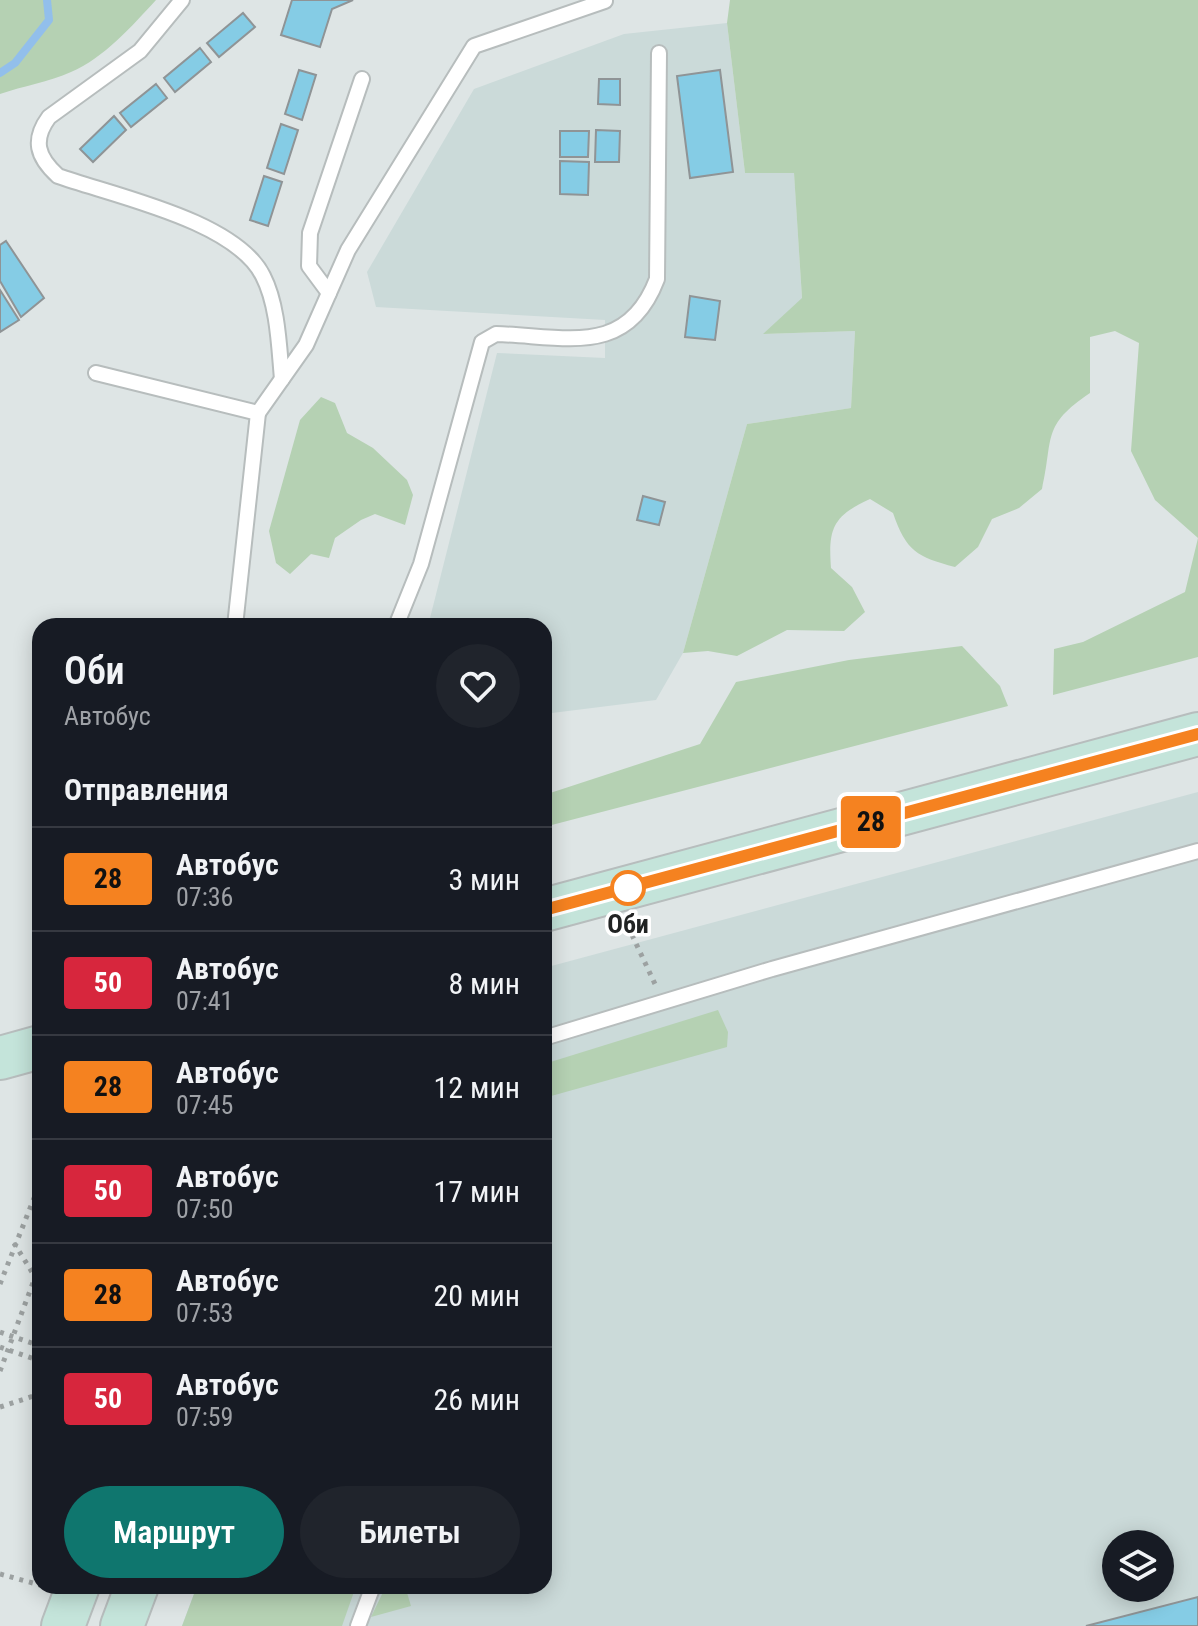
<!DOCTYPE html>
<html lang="ru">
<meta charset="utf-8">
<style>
body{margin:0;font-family:"Roboto Condensed",sans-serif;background:#20242c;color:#f1f3f6;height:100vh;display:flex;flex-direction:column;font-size:30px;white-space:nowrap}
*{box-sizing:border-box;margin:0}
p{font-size:26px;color:#9ea1a6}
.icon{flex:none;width:44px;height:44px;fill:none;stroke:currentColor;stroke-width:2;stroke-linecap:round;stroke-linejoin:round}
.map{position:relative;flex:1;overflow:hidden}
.panel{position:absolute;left:32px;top:618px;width:520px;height:976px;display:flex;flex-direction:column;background:#171b24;border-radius:24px;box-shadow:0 4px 20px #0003}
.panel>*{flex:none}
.badge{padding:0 16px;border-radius:6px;font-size:28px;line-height:52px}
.tools{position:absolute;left:1102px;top:1530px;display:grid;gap:16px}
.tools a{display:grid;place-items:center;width:72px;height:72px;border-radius:50%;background:#171b24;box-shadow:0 4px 20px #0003;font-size:40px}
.map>.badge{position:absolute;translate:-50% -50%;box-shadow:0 0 0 4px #fff}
h2{padding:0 32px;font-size:30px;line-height:72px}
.round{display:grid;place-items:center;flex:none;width:84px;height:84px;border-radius:42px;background:#20242c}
.overview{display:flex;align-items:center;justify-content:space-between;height:136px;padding:0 32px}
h1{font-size:38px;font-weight:600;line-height:60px}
.action{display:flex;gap:16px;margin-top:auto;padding:16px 32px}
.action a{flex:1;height:92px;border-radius:48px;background:#0f766e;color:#fff;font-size:32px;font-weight:600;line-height:92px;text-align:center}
.action a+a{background:#20242c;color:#f1f3f6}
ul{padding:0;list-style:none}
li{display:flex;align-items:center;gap:24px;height:104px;padding:0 32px;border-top:2px solid #363941}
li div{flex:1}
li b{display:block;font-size:30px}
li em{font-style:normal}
li .badge{min-width:88px;font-weight:700;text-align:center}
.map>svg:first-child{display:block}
</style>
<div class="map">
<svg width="1198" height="1626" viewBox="0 0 1198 1626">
<rect width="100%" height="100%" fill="#dee5e5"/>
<!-- built -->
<g fill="#cbdad9" fill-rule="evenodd">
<path d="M727 23 745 173 794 172 802 299 764 334 855 331 851 408 747 424 683 653 656 700 544 714V626H428L497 353 605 358V320L376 307 367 272 474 89 624 34Z"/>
<path d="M1198 792V1626H182L197 1586H544V968ZM1116 1544H1160V1588H1116Z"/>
</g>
<!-- green -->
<g fill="#b5d1b3">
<path d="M0 0H156C132 26 104 58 71 72 49 82 23 86 0 94Z"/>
<path d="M730 0H1198V657L1053 695 1054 649 1083 642 1185 592 1198 538 1155 500 1131 451 1139 343 1115 331 1090 337V393C1041 426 1054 437 1042 489L1019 508 992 519 978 547 955 567C917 557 906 551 893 513L870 499C833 516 828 528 831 568L852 587 865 612 844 631 787 630 737 656 708 651 683 653 747 424 851 408 855 331 763 334 802 298 794 173H745L727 23Z"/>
<path d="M321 397 335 403 347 433 373 448 407 480 413 495 405 525 375 514 361 520 335 538 329 558 311 554 290 574 276 563 269 531 300 420Z"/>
<path d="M962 646 1000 686 1008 706 544 827V795L700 744 736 682 849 660Z"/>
<path d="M718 1010 728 1032 727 1047 544 1098V1064Z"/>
<path d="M197 1586H356L342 1626H182Z"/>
<path d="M386 1586H405L411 1606 371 1617Z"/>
</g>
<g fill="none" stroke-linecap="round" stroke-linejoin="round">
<!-- stream -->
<path stroke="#92bfeb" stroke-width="8" d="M0 73 15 63 49 20 47 0"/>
</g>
<!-- building -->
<g fill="#85cce5" stroke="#8f9496" stroke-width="2">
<path d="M292 0H353L332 9 320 47 281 35Z"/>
<path d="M243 13 255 27 219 57 207 43Z"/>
<path d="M200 48 211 62 175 92 164 78Z"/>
<path d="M299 70 316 75 302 120 285 114Z"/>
<path d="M720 70 733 172 690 178 677 76Z"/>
<path d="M599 79H620V105L598 104Z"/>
<path d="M156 84 167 98 131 127 120 113Z"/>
<path d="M114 116 126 130 93 162 80 149Z"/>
<path d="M281 124 298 130 284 174 267 168Z"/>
<path d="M596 130 620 131 619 162H595Z"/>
<path d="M560 131H589L588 157H560Z"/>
<path d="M560 161 589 162 588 195 560 194Z"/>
<path d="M264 176 282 182 268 226 250 220Z"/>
<path d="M6 241 44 298 21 317 0 281V245Z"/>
<path d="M0 290 19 320 0 332Z"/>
<path d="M690 296 720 301 715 340 685 337Z"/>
<path d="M643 496 665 502 659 525 637 520Z"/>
<path d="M1198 1597V1626H1086Z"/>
</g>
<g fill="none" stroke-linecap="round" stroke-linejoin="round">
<!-- service casing -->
<g stroke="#b7bdbd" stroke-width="18">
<g id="service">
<path d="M182 0 140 51 49 117C32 140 37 157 58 176 115 196 236 221 263 276 278 305 279 347 282 379"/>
<path d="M329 293 309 266 310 233 362 79"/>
<path d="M96 373 258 413 235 626"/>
<path d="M258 413 306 345 348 250 474 46 605 1"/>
<path d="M396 626 421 564 482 342 496 334C565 336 627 358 657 279L659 53"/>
<path d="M544 1038 772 969 1198 851"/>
<path d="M358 1626 373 1586"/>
</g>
</g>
<!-- secondary casing -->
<g stroke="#b7bdbd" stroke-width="46">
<g id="secondary">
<path d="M544 910 1198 734"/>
<path d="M0 1058 40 1047"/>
<path d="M63 1626 78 1586"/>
<path d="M122 1626 137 1586"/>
</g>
</g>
<!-- path -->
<g stroke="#9ca1a1" stroke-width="5" stroke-dasharray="4 6" stroke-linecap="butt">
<path d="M632 935 655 984"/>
<path d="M14 1243 40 1285"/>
<path d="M0 1284 40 1183"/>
<path d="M0 1332 40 1346"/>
<path d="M0 1347 40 1361"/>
<path d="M0 1371 40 1264"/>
<path d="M0 1407 40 1394"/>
<path d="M0 1574 40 1585"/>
</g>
<!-- service -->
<use href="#service" stroke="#fff" stroke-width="14"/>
<!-- secondary -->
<use href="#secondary" stroke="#c4e4da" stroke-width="42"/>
</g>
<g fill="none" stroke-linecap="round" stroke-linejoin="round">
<!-- line casing -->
<g stroke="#fff" stroke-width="18">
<path id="line" d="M544 910 1198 734"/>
</g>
<!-- line -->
<use href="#line" stroke="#f58220" stroke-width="12"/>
</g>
<!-- markers -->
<circle fill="#fff" stroke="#f58220" stroke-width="4" cx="628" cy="888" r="16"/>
<g text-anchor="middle" stroke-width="7" stroke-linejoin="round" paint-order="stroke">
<!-- stop labels -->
<g font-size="26" font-weight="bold" fill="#212323" stroke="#fff">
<text x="628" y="933">Оби</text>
</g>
</g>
</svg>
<div class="tools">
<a><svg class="icon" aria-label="layers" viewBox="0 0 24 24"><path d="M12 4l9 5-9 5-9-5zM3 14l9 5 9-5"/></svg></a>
</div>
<b class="badge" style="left:871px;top:822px;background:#f58220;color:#111">28</b>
<section class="panel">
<div class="overview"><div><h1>Оби</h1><p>Автобус</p></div><a class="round"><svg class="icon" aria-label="heart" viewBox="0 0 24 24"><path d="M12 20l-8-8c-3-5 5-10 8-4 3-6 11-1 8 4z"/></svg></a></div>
<h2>Отправления</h2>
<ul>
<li><span class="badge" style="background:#f58220;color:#111">28</span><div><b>Автобус</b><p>07:36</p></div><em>3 мин</em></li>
<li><span class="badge" style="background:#d7263d;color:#fff">50</span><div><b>Автобус</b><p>07:41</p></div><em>8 мин</em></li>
<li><span class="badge" style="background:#f58220;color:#111">28</span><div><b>Автобус</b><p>07:45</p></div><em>12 мин</em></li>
<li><span class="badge" style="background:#d7263d;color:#fff">50</span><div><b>Автобус</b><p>07:50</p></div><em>17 мин</em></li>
<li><span class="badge" style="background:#f58220;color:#111">28</span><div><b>Автобус</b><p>07:53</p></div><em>20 мин</em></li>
<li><span class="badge" style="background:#d7263d;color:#fff">50</span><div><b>Автобус</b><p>07:59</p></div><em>26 мин</em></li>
</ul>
<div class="action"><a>Маршрут</a><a>Билеты</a></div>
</section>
</div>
